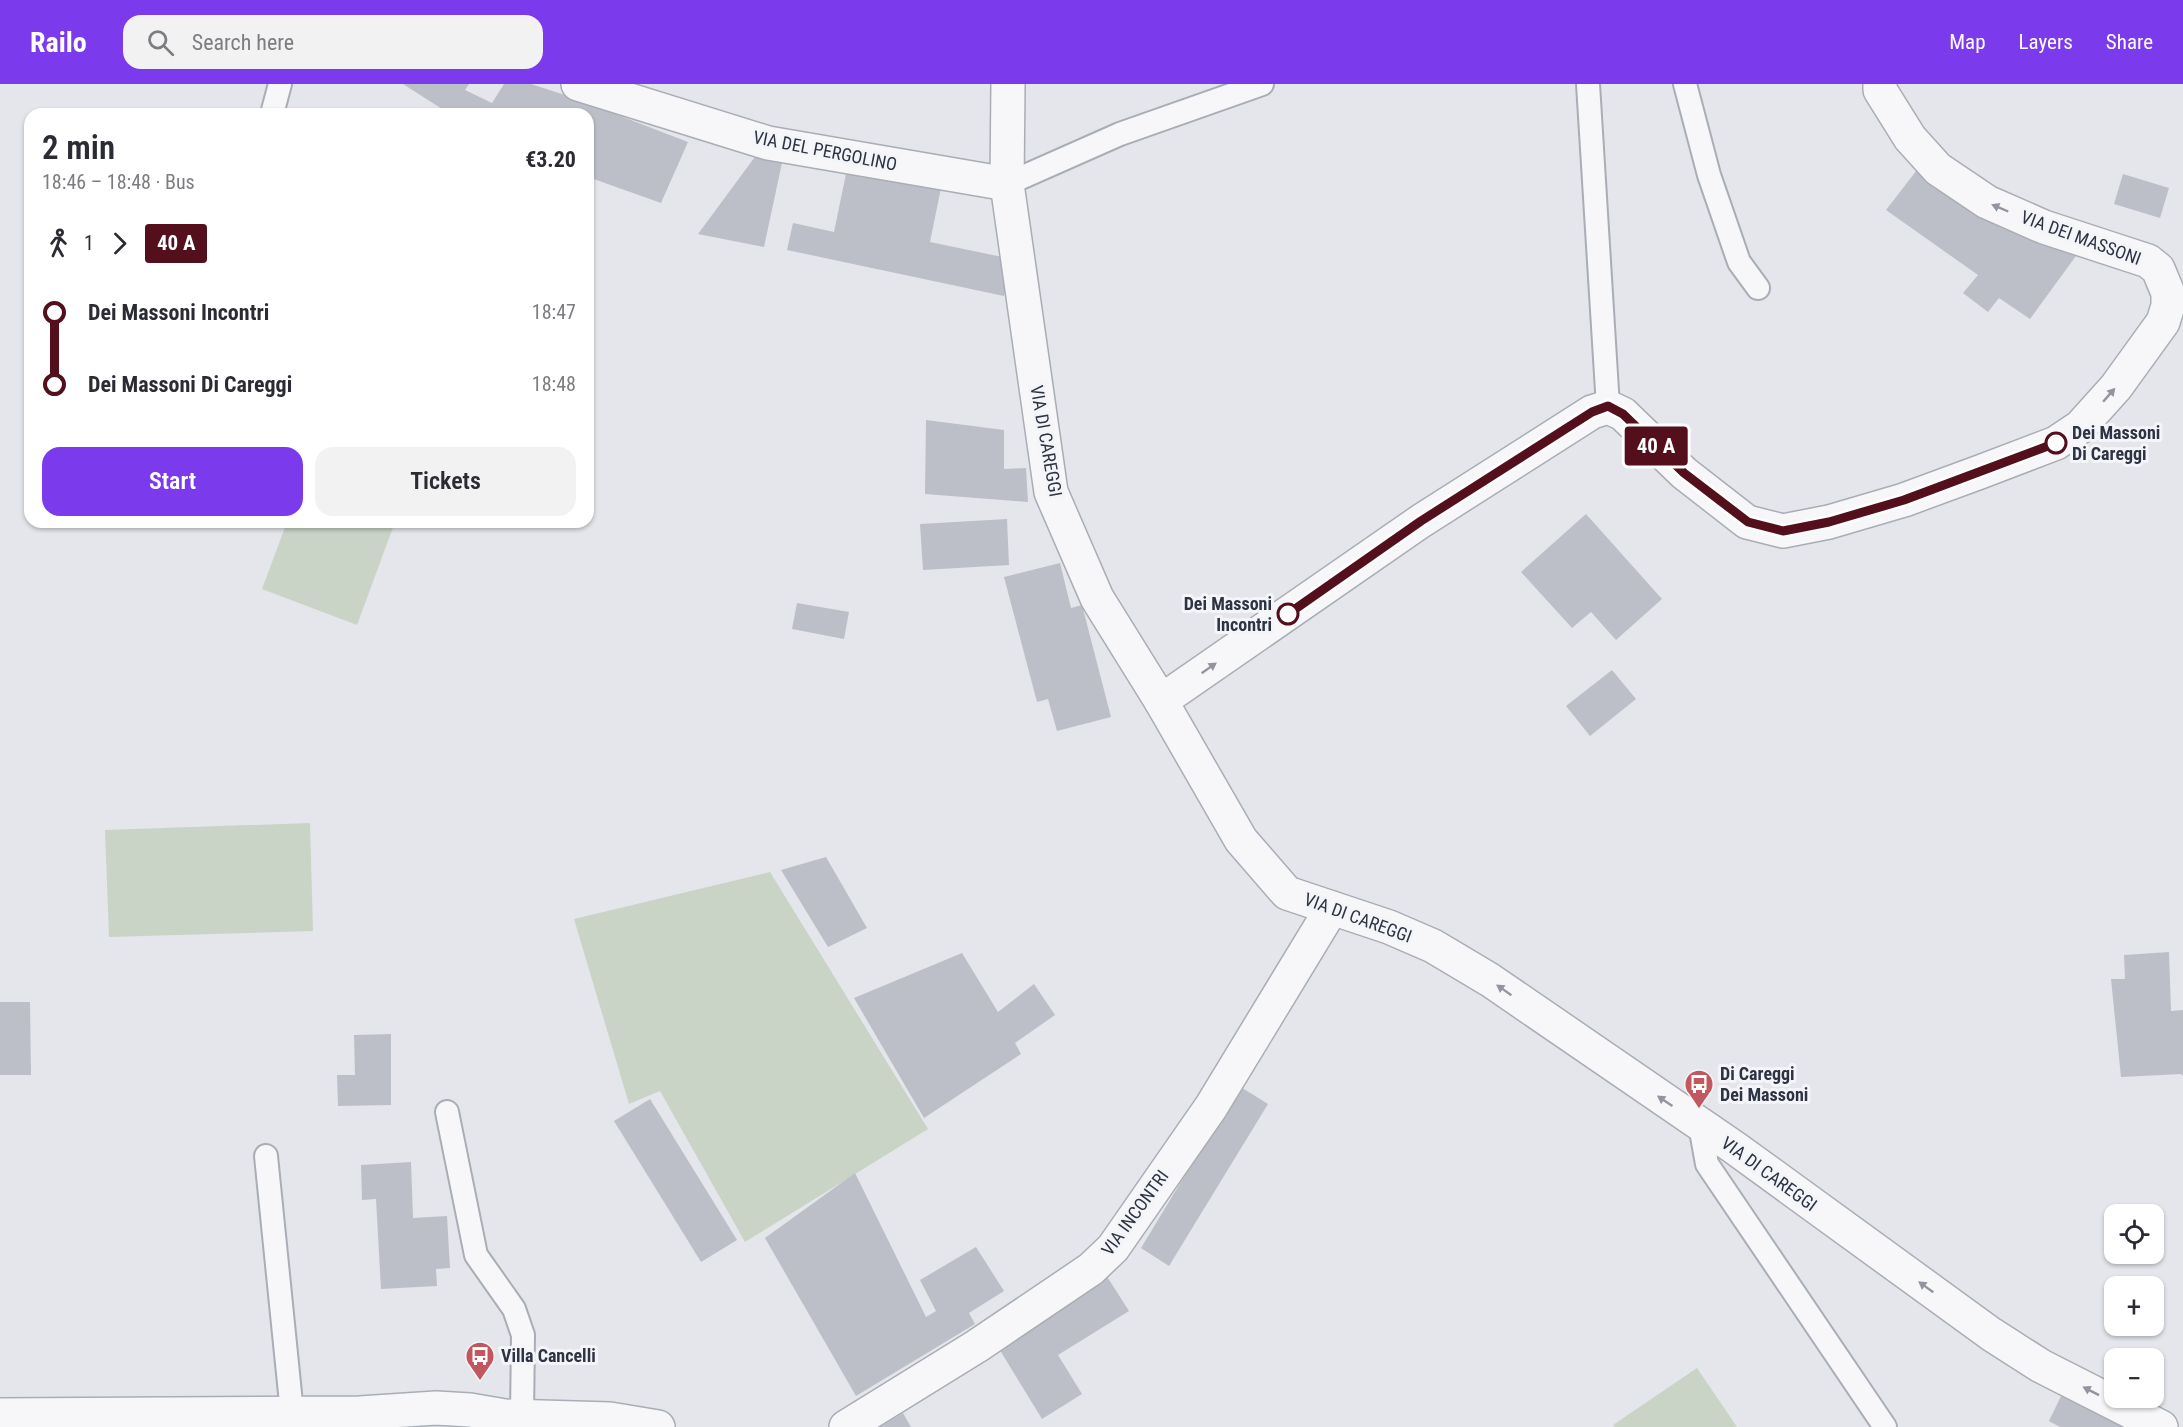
<!DOCTYPE html>
<meta charset="utf-8">
<style>
body{margin:0;font-family:"Roboto Condensed",sans-serif;background:#f2f2f3;color:#2b2b33;height:100vh;display:flex;flex-direction:column;font-size:22px;white-space:nowrap}
*{box-sizing:border-box;margin:0}
p{font-size:20px;color:#7c7c81}
.icon{flex:none;width:33px;height:33px;fill:none;stroke:currentColor;stroke-width:2;stroke-linecap:round;stroke-linejoin:round}
.map{position:relative;flex:1;overflow:hidden}
.panel{position:absolute;left:24px;top:24px;width:570px;height:420px;display:flex;flex-direction:column;background:#fff;border-radius:18px;box-shadow:0 2px 4px #0004}
.panel>*{flex:none}
.badge{padding:0 12px;border-radius:4px;font-size:21px;line-height:39px}
.fabs{position:absolute;left:2104px;top:1120px;display:grid;gap:12px}
.fabs a{display:grid;place-items:center;width:60px;height:60px;border-radius:12px;background:#fff;box-shadow:0 2px 4px #0004;font-size:30px}
.map>.badge{position:absolute;translate:-50% -50%;box-shadow:0 0 0 3px #fff}
.legs{display:flex;align-items:center;gap:9px;height:66px;padding:0 18px;font-size:20px}
.legs p{margin-inline-start:auto}
.headline{display:flex;align-items:center;justify-content:space-between;height:102px;padding:0 18px}
h1{font-size:33px;font-weight:600;line-height:45px}
.button{display:flex;gap:12px;margin-top:auto;padding:12px 18px}
.button a{flex:1;height:69px;border-radius:18px;background:#7c3aed;color:#fff;font-size:24px;font-weight:600;line-height:69px;text-align:center}
.button a+a{background:#f2f2f3;color:#2b2b33}
ul{padding:0 18px;list-style:none}
li{display:flex;align-items:center;gap:21px;height:72px;font-size:22px}
li i{display:grid;place-items:center;width:9px;height:100%;margin:0 8px;background:currentColor}
li i::after{content:'';width:15px;height:15px;margin:-8px;border:4px solid;border-radius:50%;background:#fff}
li p{margin-inline-start:auto}
li:first-child i{background:linear-gradient(#0000 50%,currentColor 0)}
li:last-child i{background:linear-gradient(currentColor 50%,#0000 0)}
header{display:flex;align-items:center;gap:36px;box-sizing:border-box;height:84px;padding:0 30px;background:#7c3aed;color:#fff}
header strong{font-size:28px}
nav{display:flex;gap:33px;margin-inline-start:auto;font-size:21px}
.search{width:420px;height:54px;background:#f2f2f3;display:flex;align-items:center;gap:15px;box-sizing:border-box;padding:0 21px;border-radius:18px;color:#7c7c81;font-size:22px}
.map>svg:first-child{display:block}
</style>
<header>
<strong>Railo</strong>
<div class="search"><svg class="icon" aria-label="search" viewBox="0 0 24 24"><circle cx="10" cy="10" r="6"/><path d="M15 15l6 6"/></svg>Search here</div>
<nav><a>Map</a><a>Layers</a><a>Share</a></nav>
</header>
<div class="map">
<svg width="2183" height="1343" viewBox="0 0 2183 1343">
<rect width="100%" height="100%" fill="#e4e6eb"/>
<!-- green -->
<g fill="#c9d4c6">
<path d="M287 438H395L357 541 262 505Z"/>
<path d="M310 739 313 847 109 853 105 746Z"/>
<path d="M770 788 928 1045 745 1158 660 1007 629 1020 574 835Z"/>
<path d="M1697 1284 1737 1343H1615L1613 1341Z"/>
</g>
<!-- building -->
<g fill="#bcbfc7">
<path d="M403 0H469L465 6 492 19 504 0H531L571 13 688 58 661 119 588 93V30H450Z"/>
<path d="M760 66 783 74 764 163 698 150Z"/>
<path d="M1920 82 2081 165 2030 235 1999 214 1988 228 1963 209 1978 191 1886 126Z"/>
<path d="M847 85 941 104 930 158 1012 175 1004 212 787 166 793 139 834 148Z"/>
<path d="M2123 90 2169 104 2160 134 2114 120Z"/>
<path d="M926 336 1004 346V385L1026 384 1028 418 925 410Z"/>
<path d="M1586 430 1662 515 1616 556 1591 528 1572 544 1521 488Z"/>
<path d="M1007 435 1009 481 923 486 920 440Z"/>
<path d="M1060 479 1071 524 1082 521 1111 633 1057 647 1048 615 1037 618 1004 493Z"/>
<path d="M797 519 849 528 844 555 792 545Z"/>
<path d="M1612 586 1636 615 1590 652 1566 622Z"/>
<path d="M826 773 867 844 828 863 781 786Z"/>
<path d="M2169 868 2171 927 2183 926V992L2181 990 2121 993 2111 895H2125L2124 871Z"/>
<path d="M962 869 998 928 1034 900 1055 931 1015 959 1021 970 924 1034 854 914Z"/>
<path d="M0 918H30L31 991H0Z"/>
<path d="M391 950V1021L338 1022 337 991H355L354 951Z"/>
<path d="M1239 1002 1268 1020 1169 1182 1141 1164Z"/>
<path d="M650 1015 737 1156 701 1178 614 1037Z"/>
<path d="M411 1078 413 1134 447 1132 450 1184 436 1185 437 1202 381 1205 376 1115 362 1116 361 1081Z"/>
<path d="M855 1089 926 1233 936 1227 920 1196 976 1163 1004 1207 969 1229 975 1240 856 1312 765 1154Z"/>
<path d="M1106 1191 1129 1227 1058 1271 1082 1310 1042 1335 995 1258Z"/>
<path d="M2062 1310 2129 1343H2060L2049 1337Z"/>
<path d="M903 1329 911 1343H880Z"/>
</g>
<g fill="none" stroke-linecap="round" stroke-linejoin="round">
<!-- service casing -->
<g stroke="#a9adb5" stroke-width="26">
<g id="service">
<path d="M1588 0 1608 323"/>
<path d="M1685 0 1709 91 1739 178 1758 204"/>
<path d="M272 30 280 0"/>
<path d="M1007 100 1120 50 1262 0"/>
<path d="M447 1028 476 1171 514 1225 523 1251 522 1333"/>
<path d="M1700 1041 1707 1080 1885 1343"/>
<path d="M266 1072 292 1329"/>
</g>
</g>
<!-- minor casing -->
<g stroke="#a9adb5" stroke-width="36">
<g id="minor">
<path d="M578 0 768 59 1007 100"/>
<path d="M0 1331 360 1329 436 1324 470 1326 505 1332 610 1335 658 1343"/>
<path d="M846 1343 977 1262 1091 1185 1113 1164 1211 1023 1332 824"/>
</g>
</g>
<!-- tertiary casing -->
<g stroke="#a9adb5" stroke-width="36">
<g id="tertiary">
<path d="M1008 0 1007 100 1051 408 1097 514 1161 617 1241 756 1287 809 1389 843 1433 862 1490 896 1735 1064 1991 1250 2041 1282 2161 1343"/>
<path d="M1161 617 1421 437 1592 328 1608 323 1623 330 1684 389 1747 438 1783 447 1829 438 1904 416 1980 388 2056 359 2080 343 2116 303 2163 238 2168 222V209L2158 185 2148 177 2044 143 1987 118 1938 85 1910 54 1880 6V0"/>
</g>
</g>
<!-- service -->
<use href="#service" stroke="#f7f7f9" stroke-width="22"/>
<!-- minor -->
<use href="#minor" stroke="#f7f7f9" stroke-width="33"/>
<!-- tertiary -->
<use href="#tertiary" stroke="#f7f7f9" stroke-width="33"/>
</g>
<!-- one-way arrows -->
<defs><path id="oneway-solid" d="M-6-.8H1V-3.2L6.5 0L1 3.2V.8H-6Z" transform="scale(1.5)"/></defs>
<g fill="#92959e">
<use href="#oneway-solid" transform="translate(2000 124) rotate(-157)"/>
<use href="#oneway-solid" transform="translate(2109 311) rotate(-49)"/>
<use href="#oneway-solid" transform="translate(1209 584) rotate(-35)"/>
<use href="#oneway-solid" transform="translate(1504 906) rotate(-145)"/>
<use href="#oneway-solid" transform="translate(1665 1017) rotate(-146)"/>
<use href="#oneway-solid" transform="translate(1926 1203) rotate(-144)"/>
<use href="#oneway-solid" transform="translate(2091 1307) rotate(-153)"/>
</g>
<g fill="none" stroke-linecap="round" stroke-linejoin="round">
<!-- line-1 casing -->
<g stroke="#fff" stroke-width="14">
<path id="line-1" d="M1288 530 1421 437 1592 328 1608 322 1623 330 1684 389 1748 438 1783 447 1829 438 1904 416 2056 359"/>
</g>
<!-- line-1 -->
<use href="#line-1" stroke="#540f1d" stroke-width="9"/>
</g>
<!-- icons -->
<defs>
<g id="bus-pin" transform="scale(1.5)"><path d="M0 17L-7.5 6A9.5 9.5 0 1 1 7.5 6Z" fill="#c25760" stroke="#f4f5f8"/><path d="M-5-6H5V4H4V6H2V4H-2V6H-4V4H-5ZM-3.5-4V0h7V-4ZM-3.5 1.2v1.5H-2V1.2ZM2 1.2v1.5H3.5V1.2Z" fill="#fff"/></g>
</defs>
<g fill-rule="evenodd">
<use href="#bus-pin" x="1699" y="1000"/>
<use href="#bus-pin" x="480" y="1272"/>
</g>
<!-- markers -->
<g fill="#fff" stroke="#540f1d" stroke-width="3">
<circle cx="2056" cy="359" r="10"/>
<circle cx="1288" cy="530" r="10"/>
</g>
<g text-anchor="middle" stroke-width="6" stroke-linejoin="round" paint-order="stroke">
<!-- street labels -->
<g font-size="18" fill="#2d3342" stroke="#f4f5f8">
<text transform="translate(825 67) rotate(11)" y="6">VIA DEL PERGOLINO</text>
<text transform="translate(2081 154) rotate(20)" y="6">VIA DEI MASSONI</text>
<text transform="translate(1046 357) rotate(80)" y="6">VIA DI CAREGGI</text>
<text transform="translate(1358 834) rotate(20)" y="6">VIA DI CAREGGI</text>
<text transform="translate(1769 1090) rotate(36)" y="6">VIA DI CAREGGI</text>
<text transform="translate(1135 1129) rotate(-54)" y="6">VIA INCONTRI</text>
</g>
<!-- stop labels -->
<g font-size="18" font-weight="bold" fill="#2d3342" stroke="#f4f5f8" text-anchor="start">
<text x="2072" y="355">Dei Massoni<tspan x="2072" dy="21">Di Careggi</tspan></text>
<text x="1272" y="526" text-anchor="end">Dei Massoni<tspan x="1272" dy="21">Incontri</tspan></text>
</g>
<!-- poi labels -->
<g font-size="18" font-weight="bold" fill="#2d3342" stroke="#f4f5f8" text-anchor="start">
<text x="1720" y="996">Di Careggi<tspan x="1720" dy="21">Dei Massoni</tspan></text>
<text x="501" y="1278">Villa Cancelli</text>
</g>
</g>
</svg>
<div class="fabs">
<a><svg class="icon" aria-label="locate" viewBox="0 0 24 24"><circle cx="12" cy="12" r="6"/><path d="M12 2v4M12 18v4M2 12h4M18 12h4"/></svg></a>
<a>+</a>
<a>−</a>
</div>
<b class="badge" style="left:1656px;top:362px;background:#540f1d;color:#fff">40 A</b>
<section class="panel">
<div class="headline"><div><h1>2 min</h1><p>18:46 – 18:48 · Bus</p></div><b>€3.20</b></div>
<div class="legs"><svg class="icon" aria-label="walk" viewBox="0 0 24 24"><circle cx="13" cy="4" r="2"/><path d="M13 8l-2 6 4 7M11 14l-3 7M7 12l3-4h3l4 4"/></svg>1<svg class="icon" aria-label="forward" viewBox="0 0 24 24"><path d="M9 5l7 7-7 7"/></svg><b class="badge" style="background:#540f1d;color:#fff">40 A</b></div>
<ul>
<li><i style="color:#540f1d"></i><b>Dei Massoni Incontri</b><p>18:47</p></li>
<li><i style="color:#540f1d"></i><b>Dei Massoni Di Careggi</b><p>18:48</p></li>
</ul>
<div class="button"><a>Start</a><a>Tickets</a></div>
</section>
</div>
